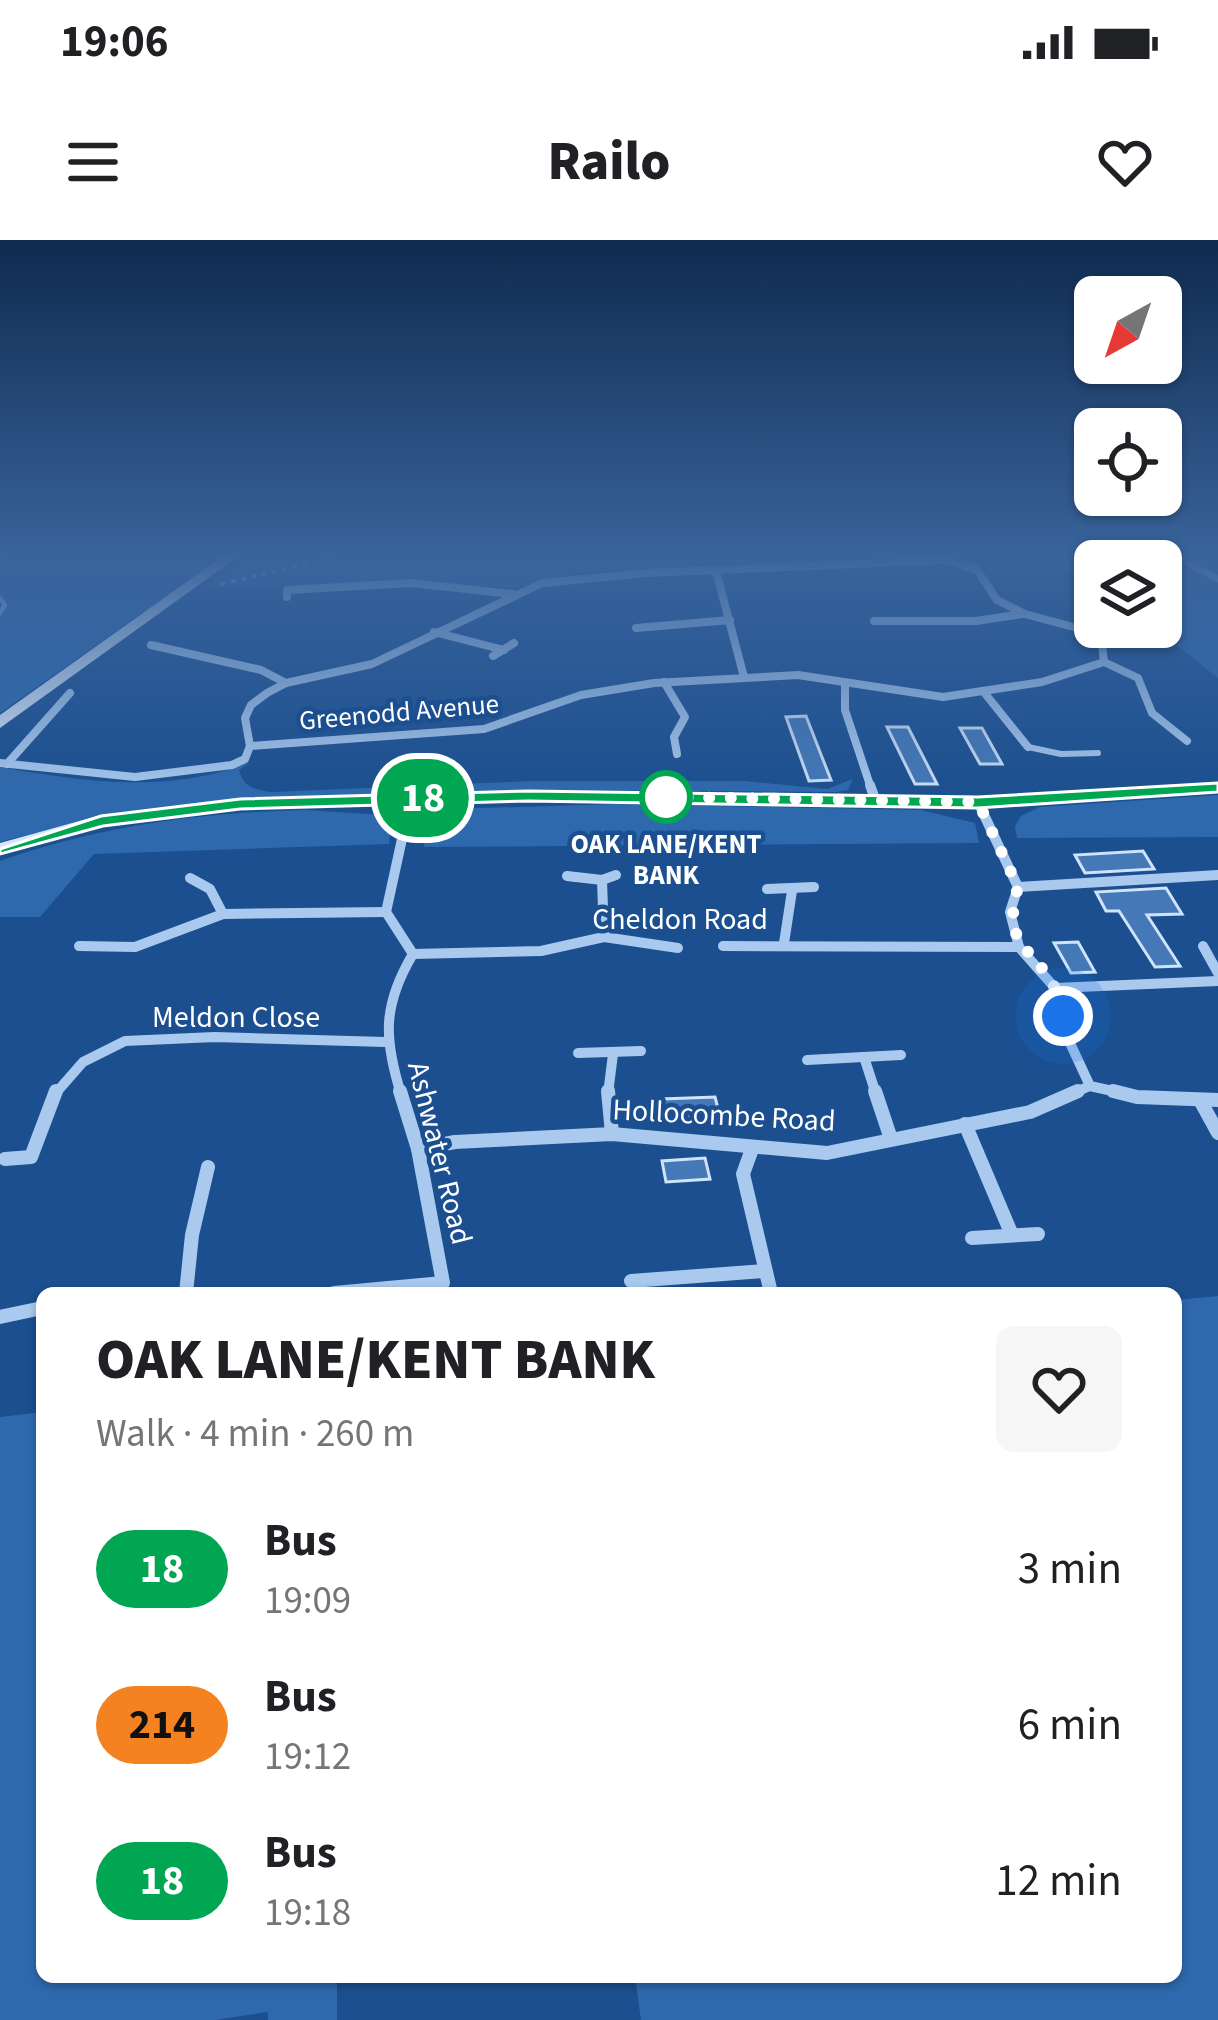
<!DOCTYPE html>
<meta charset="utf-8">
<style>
body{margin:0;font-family:"Source Sans 3",sans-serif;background:#f6f6f6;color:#202124;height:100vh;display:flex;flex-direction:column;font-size:45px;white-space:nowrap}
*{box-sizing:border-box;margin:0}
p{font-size:39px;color:#757577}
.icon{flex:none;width:66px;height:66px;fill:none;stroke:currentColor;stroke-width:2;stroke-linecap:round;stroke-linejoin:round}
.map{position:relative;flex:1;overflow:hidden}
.panel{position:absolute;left:36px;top:1047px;width:1146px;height:696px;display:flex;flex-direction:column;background:#fff;border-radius:18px;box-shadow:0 3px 9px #0004}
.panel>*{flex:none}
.badge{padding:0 24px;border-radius:39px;font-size:42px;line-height:78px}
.needle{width:78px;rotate:220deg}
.tools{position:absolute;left:1074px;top:36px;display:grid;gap:24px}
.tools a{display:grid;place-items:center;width:108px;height:108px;border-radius:18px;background:#fff;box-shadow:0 3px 9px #0004;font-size:60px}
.you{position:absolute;width:60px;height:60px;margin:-30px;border:9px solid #fff;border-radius:50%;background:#1a73e8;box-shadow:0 0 0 18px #1a73e833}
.map>.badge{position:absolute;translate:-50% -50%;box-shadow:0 0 0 6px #fff}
.round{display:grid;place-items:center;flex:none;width:126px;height:126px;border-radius:18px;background:#f6f6f6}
.summary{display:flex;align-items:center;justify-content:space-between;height:204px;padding:0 60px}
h1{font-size:57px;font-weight:800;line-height:90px}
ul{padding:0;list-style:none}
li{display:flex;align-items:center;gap:36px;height:156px;padding:0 60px}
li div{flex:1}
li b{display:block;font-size:45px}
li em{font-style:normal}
li .badge{min-width:132px;font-weight:700;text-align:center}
.status{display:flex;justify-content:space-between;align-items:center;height:84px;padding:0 60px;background:#fff;direction:ltr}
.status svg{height:33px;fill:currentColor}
header{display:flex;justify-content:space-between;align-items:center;height:156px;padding:0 60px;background:#fff;font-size:54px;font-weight:800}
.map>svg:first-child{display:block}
</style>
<div class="status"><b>19:06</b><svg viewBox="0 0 49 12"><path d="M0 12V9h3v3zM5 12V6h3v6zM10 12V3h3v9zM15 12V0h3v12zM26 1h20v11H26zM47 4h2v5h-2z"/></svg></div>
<header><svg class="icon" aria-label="menu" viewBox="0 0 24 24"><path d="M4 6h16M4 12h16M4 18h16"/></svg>Railo<svg class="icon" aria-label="heart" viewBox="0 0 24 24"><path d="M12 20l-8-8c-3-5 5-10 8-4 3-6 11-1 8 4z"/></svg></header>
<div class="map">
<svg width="1218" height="1780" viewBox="0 0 1218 1780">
<rect width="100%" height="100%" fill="#1b4f8f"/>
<!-- green -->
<g fill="#2e69ad">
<path d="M0 313H227L0 473Z"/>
<path d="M252 313H962L576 333 515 348 424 340 206 348Z"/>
<path d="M1039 313H1190L1218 324V438L1154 387H1161V321H1095V348Z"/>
<path d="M250 522 239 530C244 548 254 549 271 552L533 541H744L827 549 853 539 848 550 836 552 578 550 256 557 117 572 0 602V527C83 542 170 554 250 522Z"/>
<path d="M1218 555V597L1017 598 1015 586 1021 576 1040 567Z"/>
<path d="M618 564 921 570 975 583 979 603 424 607C422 588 428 580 443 569Z"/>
<path d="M304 570 384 575 391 582 389 604 94 614 40 677H0V621C100 586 198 573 304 570Z"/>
<path d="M1218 1056V1780H641L635 1737H1176V1060Z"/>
<path d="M42 1172V1737H337V1780H268V1772L215 1780H0V1177Z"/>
</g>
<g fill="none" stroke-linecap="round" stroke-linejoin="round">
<!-- stream -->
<g stroke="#9cc4f0" stroke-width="4.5">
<path d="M0 316 9 313"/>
<path d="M0 358 5 365 0 373"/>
</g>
</g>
<!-- building -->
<g fill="#4478b7" stroke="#cfe3fa" stroke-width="3">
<path d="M806 476 820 512 831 540 809 541 786 477Z"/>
<path d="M887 487H908L937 544H915Z"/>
<path d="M960 488H982L1002 524H980Z"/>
<path d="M1143 611 1154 629 1085 633 1075 615Z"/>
<path d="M1166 648 1182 674 1147 675 1180 726 1155 727 1119 671H1106L1096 652Z"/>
<path d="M1078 702 1095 732 1071 733 1054 703Z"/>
<path d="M715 857 720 876 666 879 662 859Z"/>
<path d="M705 918 710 939 666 942 662 921Z"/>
</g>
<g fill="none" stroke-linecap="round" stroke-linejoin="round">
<!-- path -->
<path stroke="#a9c9ee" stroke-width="3" stroke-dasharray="4.5 6" stroke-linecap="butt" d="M221 344 353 313"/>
<!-- lane -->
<g stroke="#a9c9ee" stroke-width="6">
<path d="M1169 313 1218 339"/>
<path d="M1028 507 1061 514 1098 513"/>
</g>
<!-- street-far2 -->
<g stroke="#a9c9ee" stroke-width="8">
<path d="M947 320 977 330 997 360 1025 374 1092 392 1102 403 1104 422 1042 442 943 457 798 435 654 443 581 455 484 489 250 506 245 478 251 465 267 453 286 443 372 424 542 343 646 333Z"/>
<path d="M716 331 744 437"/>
<path d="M287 357V350L411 343 513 354"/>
<path d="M874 381H976L1022 374"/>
<path d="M636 388 730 380"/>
<path d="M434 392 504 410"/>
<path d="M151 405 261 430 286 443"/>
<path d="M493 416 514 403"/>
<path d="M1104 422 1138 438 1152 473 1187 501"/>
<path d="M664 442 685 477 674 497 677 514"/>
<path d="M845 444V470L871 548"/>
<path d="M983 451 1028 507"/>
<path d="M0 523 135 537 232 525 245 519 250 506"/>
<path d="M7 524 70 453"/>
</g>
<!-- street-far1 -->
<g stroke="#a9c9ee" stroke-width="10">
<path d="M870 545 876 562"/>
<path d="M978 562 1018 647 1010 672 1019 707 1055 748 1070 803 1090 846 1126 854"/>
<path d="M567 636 602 640 616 635"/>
<path d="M190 638 210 649 223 674"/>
<path d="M602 640 604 697"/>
<path d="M1018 647 1218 635"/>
<path d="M767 649 814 647"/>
<path d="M784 703 792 651"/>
<path d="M79 706 135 707 223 674 386 672"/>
<path d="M723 706 1019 707"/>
<path d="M1203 706 1218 733"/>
<path d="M413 714 541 711 604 697 678 708"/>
<path d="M1055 748 1218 741"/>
<path d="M578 813 641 811"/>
<path d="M864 817 876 854"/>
<path d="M807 820 901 815"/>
<path d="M55 854 83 822 125 801 215 797 385 802"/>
<path d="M401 854C384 799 382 766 413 714L386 672 411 558"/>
<path d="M608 854 613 814"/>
<path d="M1071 854 1090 846"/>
</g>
<!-- street -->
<g stroke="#a9c9ee" stroke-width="14">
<path d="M608 851 612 894"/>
<path d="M875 851 891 899"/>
<path d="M1113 851 1137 857 1218 860"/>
<path d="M1201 862 1218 893"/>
<path d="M965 884 1012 995"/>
<path d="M418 909 455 902 612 894 827 913 1030 872 1078 851"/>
<path d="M752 909 743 934 771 1053"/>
<path d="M5 919 31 917 56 851"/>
<path d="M972 998 1038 994"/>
<path d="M631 1041 765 1031"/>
<path d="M186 1053 192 995 208 927"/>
<path d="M334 1053 443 1043 418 909 400 851"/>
<path d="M0 1077 42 1068"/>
</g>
<!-- secondary -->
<g fill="#d6e6fa" fill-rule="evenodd">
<path d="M227 313H243L0 488V475Z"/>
<path d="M1218 543V553L978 567 528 561 240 569 102 586 0 615V603L101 575 240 559 528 551 978 557Z"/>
</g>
</g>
<!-- sky -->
<linearGradient id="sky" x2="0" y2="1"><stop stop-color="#0f2b4f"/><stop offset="0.56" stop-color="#39639b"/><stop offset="1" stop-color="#39639b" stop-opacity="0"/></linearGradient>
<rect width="1218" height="562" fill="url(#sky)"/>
<!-- line -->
<path fill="#00a651" stroke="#fff" stroke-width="3" d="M1218 543V552L978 568 528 561 240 569 103 586 0 614V609L101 576 240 559 528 551 978 557Z"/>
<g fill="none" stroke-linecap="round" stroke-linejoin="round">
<!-- walk -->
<path stroke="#fff" stroke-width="12" stroke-dasharray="0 21.6" d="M666 557 978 562 1018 647C1001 706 1032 705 1055 748 1059 755 1060 767 1063 776"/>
</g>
<!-- markers -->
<circle fill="#fff" stroke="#00a651" stroke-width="6" cx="666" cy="557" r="24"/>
<g text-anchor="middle" stroke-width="9" stroke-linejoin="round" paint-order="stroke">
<!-- far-street labels -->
<g font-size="27" fill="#fff" stroke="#1b4f8f">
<text transform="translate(399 472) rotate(-5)" y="9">Greenodd Avenue</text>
</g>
<!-- far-stop labels -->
<g font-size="27" font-weight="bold" fill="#fff" stroke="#1b4f8f">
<text x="666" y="613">OAK LANE/KENT<tspan x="666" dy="31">BANK</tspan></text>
</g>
<!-- street labels -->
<g font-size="30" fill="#fff" stroke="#1b4f8f">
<text x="680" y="689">Cheldon Road</text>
<text x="236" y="787">Meldon Close</text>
<text transform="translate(724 875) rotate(3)" y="10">Hollocombe Road</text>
<text transform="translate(440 913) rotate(76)" y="10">Ashwater Road</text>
</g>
</g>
</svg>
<div class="tools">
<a><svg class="needle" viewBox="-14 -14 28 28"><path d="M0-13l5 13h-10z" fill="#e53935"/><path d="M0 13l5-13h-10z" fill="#757577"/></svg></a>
<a><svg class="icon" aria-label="locate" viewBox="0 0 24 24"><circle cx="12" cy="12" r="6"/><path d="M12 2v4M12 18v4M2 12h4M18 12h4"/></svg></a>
<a><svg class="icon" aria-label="layers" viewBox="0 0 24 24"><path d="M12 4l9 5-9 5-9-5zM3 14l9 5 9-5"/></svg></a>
</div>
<div class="you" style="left:1063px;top:776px"></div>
<b class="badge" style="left:423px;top:558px;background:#00a651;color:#fff">18</b>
<section class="panel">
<div class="summary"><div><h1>OAK LANE/KENT BANK</h1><p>Walk · 4 min · 260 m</p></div><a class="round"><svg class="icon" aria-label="heart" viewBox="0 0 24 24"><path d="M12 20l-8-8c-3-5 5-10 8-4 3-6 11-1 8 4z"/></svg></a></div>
<ul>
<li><span class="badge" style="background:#00a651;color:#fff">18</span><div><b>Bus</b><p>19:09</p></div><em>3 min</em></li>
<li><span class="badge" style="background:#f58220;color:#111">214</span><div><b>Bus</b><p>19:12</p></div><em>6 min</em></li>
<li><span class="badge" style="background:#00a651;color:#fff">18</span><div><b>Bus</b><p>19:18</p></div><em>12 min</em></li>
</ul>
</section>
</div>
